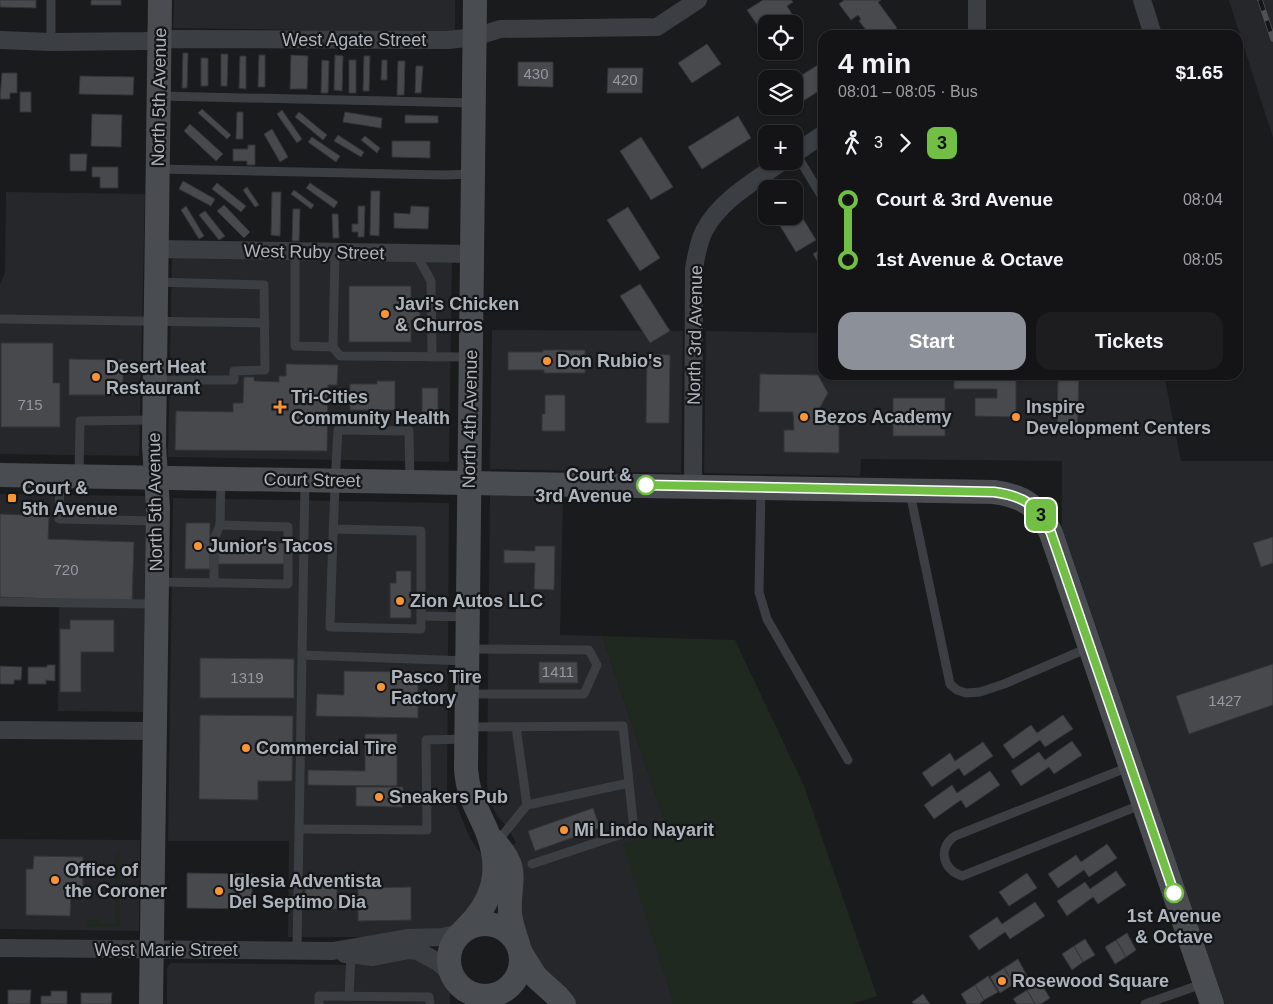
<!DOCTYPE html>
<meta charset="utf-8">
<style>
body{margin:0;font-family:Helvetica,sans-serif;background:#1d1d1f;color:#f1f3f6;height:100vh;display:flex;flex-direction:column;font-size:19px;white-space:nowrap}
*{box-sizing:border-box;margin:0}
p{font-size:16px;color:#9d9ea1}
.icon{flex:none;width:28px;height:28px;fill:none;stroke:currentColor;stroke-width:2;stroke-linecap:round;stroke-linejoin:round}
.map{position:relative;flex:1;overflow:hidden}
.panel{position:absolute;left:818px;top:30px;width:425px;height:350px;display:flex;flex-direction:column;background:#141416;border-radius:15px;box-shadow:0 1px 4px #0004,0 0 0 1px #333335}
.panel>*{flex:none}
.badge{padding:0 10px;border-radius:8px;font-size:18px;line-height:32px}
.fabs{position:absolute;left:758px;top:15px;display:grid;gap:10px}
.fabs a{display:grid;place-items:center;width:45px;height:45px;border-radius:10px;background:#141416;box-shadow:0 1px 4px #0004,0 0 0 1px #333335;font-size:25px}
.map>.badge{position:absolute;translate:-50% -50%;box-shadow:0 0 0 2px #fff}
.legs{display:flex;align-items:center;gap:8px;height:55px;padding:0 20px;font-size:16px}
.legs p{margin-inline-start:auto}
.overview{display:flex;align-items:center;justify-content:space-between;height:85px;padding:0 20px}
h1{font-size:28px;font-weight:800;line-height:38px}
.button{display:flex;gap:10px;margin-top:auto;padding:10px 20px}
.button a{flex:1;height:58px;border-radius:15px;background:#8c9099;color:#fff;font-size:20px;font-weight:800;line-height:58px;text-align:center}
.button a+a{background:#1d1d1f;color:#f1f3f6}
ul{padding:0 20px;list-style:none}
li{display:flex;align-items:center;gap:18px;height:60px;font-size:19px}
li i{display:grid;place-items:center;width:8px;height:100%;margin:0 6px;background:currentColor}
li i::after{content:'';width:12px;height:12px;margin:-6px;border:4px solid;border-radius:50%;background:#141416}
li p{margin-inline-start:auto}
li:first-child i{background:linear-gradient(#0000 50%,currentColor 0)}
li:last-child i{background:linear-gradient(currentColor 50%,#0000 0)}
.map>svg:first-child{display:block}
</style>
<div class="map">
<svg width="1273" height="1004" viewBox="0 0 1273 1004">
<rect width="100%" height="100%" fill="#1a1b1d"/>
<!-- built -->
<g fill="#26272a">
<path d="M174 0H455V32L173 28Z"/>
<path d="M1229 0H1273V138Z"/>
<path d="M6 192 145 194 139 456 0 454V285L5 272Z"/>
<path d="M172 257 452 260 449 462 168 457Z"/>
<path d="M492 330 683 331 681 473 490 469Z"/>
<path d="M706 331 822 333V375H1164L1181 461H1273V1004H1225L1062 527V461L861 459 860 476 704 473Z"/>
<path d="M0 494 146 496 143 712 58 711 59 600 0 599Z"/>
<path d="M490 495 563 497 560 635 602 636 668 830 624 845 674 1004H570L546 981 519 932 512 845 516 843 509 829 497 816 488 797 487 780Z"/>
<path d="M173 498 449 503 447 792 456 804 470 838 481 854 489 879 456 927 370 937H288L289 841H168Z"/>
<path d="M0 839 140 840 139 931 0 929Z"/>
<path d="M414 955 447 979 450 995V1004H167V968L171 963 367 965Z"/>
</g>
<!-- green -->
<g fill="#202920">
<path d="M602 636 735 640 804 786 877 996 852 1004H674L623 844 668 830Z"/>
<path d="M115 853H119L120 926 87 927V920H99V923H115Z"/>
</g>
<!-- building -->
<g fill="#47494d" stroke="#343539">
<path d="M0 0H36V8L0 7Z"/>
<rect x="91" y="0" width="30" height="5"/>
<path d="M763 0H791L793 2 787 6 803 32 794 37V24H767L765 21 758 26 747 10Z"/>
<path d="M844 0H881L878 2 897 28 887 35H870L859 21 861 19 858 15 851 20 839 4Z"/>
<path d="M707 44 721 64 692 83 678 63Z"/>
<path d="M183 53H188L187 88H182Z"/>
<path d="M221 54H228L227 86H221Z"/>
<path d="M259 55H265V87H258Z"/>
<path d="M291 55 308 56 307 89H290Z"/>
<path d="M335 55 343 56 342 91 334 90Z"/>
<path d="M240 56H246V89L239 88Z"/>
<path d="M364 56H370L369 91H363Z"/>
<rect x="201" y="58" width="7" height="28"/>
<path d="M322 60 329 61 328 93H321Z"/>
<rect x="349" y="60" width="7" height="33"/>
<path d="M382 60H387V80H381Z"/>
<path d="M398 61H405L404 95H397Z"/>
<path d="M518 62H553V87L518 86Z"/>
<path d="M821 63 822 66V89L784 113 780 106H794V80Z"/>
<path d="M416 66H423L421 93H415Z"/>
<path d="M608 68H643L642 93H607Z"/>
<path d="M2 73H17V93H10V99H0Z"/>
<path d="M80 76 134 77 133 95 79 94Z"/>
<rect x="20" y="92" width="11" height="20"/>
<path d="M202 109 231 135 227 139 198 113Z"/>
<path d="M282 110 302 139 297 143 277 114Z"/>
<path d="M237 112H243V139H236Z"/>
<path d="M299 112 327 135 323 140 295 117Z"/>
<path d="M345 112 382 118 381 128 343 122Z"/>
<path d="M92 114 122 115 121 147 91 146Z"/>
<path d="M405 115 438 116V123H405Z"/>
<path d="M738 116 751 138 702 169 688 147Z"/>
<path d="M190 124 223 154 216 161 184 131Z"/>
<path d="M272 129 288 157 280 162 264 134Z"/>
<path d="M338 135 364 152 361 157 334 141Z"/>
<path d="M365 136 380 148 377 153 361 140Z"/>
<path d="M312 137 340 156 336 162 308 142Z"/>
<path d="M641 137 673 187 651 200 620 151Z"/>
<path d="M392 141H430V158L392 157Z"/>
<path d="M248 145H255V165H247V161H233V149H248Z"/>
<path d="M70 154H87L86 171H70Z"/>
<path d="M92 167H118V188H100V177H92Z"/>
<path d="M183 181 215 199 211 206 179 189Z"/>
<path d="M217 183 246 206 241 212 212 189Z"/>
<path d="M310 183 338 202 334 208 306 188Z"/>
<path d="M247 187 259 205 255 207 243 190Z"/>
<path d="M294 190 314 205 311 209 291 194Z"/>
<path d="M371 191H380L379 236 370 235Z"/>
<path d="M272 192H281L280 236 271 235Z"/>
<path d="M794 204 816 240 796 252 774 216H794Z"/>
<path d="M224 205 250 232 244 238 217 211Z"/>
<path d="M186 206 204 236 199 239 181 210Z"/>
<path d="M358 206H365L364 237H358V232H352V224H358Z"/>
<path d="M411 206 429 207 428 229 394 228V213L410 214Z"/>
<path d="M628 207 660 258 640 271 607 220Z"/>
<path d="M293 209H300L299 241H292Z"/>
<path d="M205 211 225 236 219 240 199 215Z"/>
<path d="M332 214H338L339 238H333Z"/>
<path d="M822 248V269L813 254Z"/>
<path d="M640 284 670 331 650 343 620 296Z"/>
<path d="M349 286H411V308H420V320H411V342H349Z"/>
<path d="M1 343H53V383H60V427H1Z"/>
<path d="M543 350H585V373H544V370H508V352H543Z"/>
<path d="M647 354 670 355 669 423H646Z"/>
<path d="M69 359 123 360V395H69Z"/>
<path d="M286 364 338 365 337 385H328L327 451 175 450 176 411 233 412V403H243L244 377H254V381L279 382V376H286Z"/>
<path d="M760 374 818 375 828 393 817 413H815L814 421 839 422V453L784 452V430H794L793 412H759Z"/>
<path d="M954 375H1016V417L975 416V398H997V389H954Z"/>
<path d="M1058 375H1079L1077 434H1057Z"/>
<path d="M377 381H395V410H350V384H377Z"/>
<rect x="422" y="388" width="16" height="24"/>
<path d="M545 395H565V431H542V414H545Z"/>
<rect x="893" y="398" width="52" height="38"/>
<path d="M0 514 49 516 48 539 134 542 132 602 0 597Z"/>
<path d="M186 523H210V569H185Z"/>
<path d="M1273 537V563L1261 567 1253 543Z"/>
<rect x="218" y="543" width="66" height="21"/>
<path d="M535 546H555L554 590 534 589 535 563H504V550L535 551Z"/>
<path d="M396 571H411V618H390V583H396Z"/>
<path d="M70 620H114V652H81V692H60V629H70Z"/>
<path d="M200 658 294 659V698H200Z"/>
<path d="M539 662H577L578 683H539Z"/>
<path d="M1273 664V705L1189 734 1176 696Z"/>
<path d="M47 665H55V681L46 680V684H28V667H47Z"/>
<path d="M0 666 22 667 21 680H14V684H0Z"/>
<path d="M344 671 405 672V679H418V718L316 716 317 694 344 695Z"/>
<path d="M200 715 293 716 292 781H258V800L199 799Z"/>
<path d="M1063 715 1073 729 1045 747 1040 740 1013 759 1003 745 1031 725 1037 733Z"/>
<path d="M365 734H397V786L308 785V770L365 771Z"/>
<path d="M1072 741 1082 755 1054 774 1049 767 1021 786 1011 771 1039 752 1045 760Z"/>
<path d="M983 742 993 756 964 776 959 768 932 787 922 773 950 753 955 761Z"/>
<path d="M990 771 1000 785 966 808 961 800 934 819 924 805 952 785 957 793Z"/>
<path d="M356 787H403V807L356 806Z"/>
<path d="M593 808 600 828 535 851 528 831Z"/>
<path d="M1107 844 1117 858 1089 877 1084 870 1058 888 1048 874 1076 855 1081 862Z"/>
<path d="M34 856 83 857V890H71L70 916 26 915V869H33Z"/>
<path d="M1116 871 1126 885 1098 904 1093 897 1067 916 1057 901 1085 882 1090 889Z"/>
<path d="M187 873 252 874V909L187 908Z"/>
<path d="M1027 873 1037 888 1009 906 999 892Z"/>
<path d="M305 881H337V909L305 908Z"/>
<path d="M411 887V920L358 921V888Z"/>
<path d="M1035 902 1045 916 1010 939 1005 932 979 950 969 936 997 917 1002 924Z"/>
<path d="M1127 933 1136 950 1126 957 1116 940Z"/>
<path d="M1085 939 1095 955 1083 962 1074 946Z"/>
<path d="M1116 940 1126 957 1115 964 1105 947Z"/>
<path d="M1074 946 1083 962 1072 970 1062 954Z"/>
<path d="M1018 959 1027 976 1014 984 1004 968Z"/>
<path d="M1004 968 1014 984 1000 993 990 977Z"/>
<path d="M988 976 998 992 984 1000 975 985Z"/>
<path d="M1040 982 1050 998 1041 1004H1035L1027 990Z"/>
<path d="M975 985 984 1000 979 1004H967L961 994Z"/>
<path d="M8 990H31L30 1004H8Z"/>
<path d="M1027 990 1035 1004H1017L1013 999Z"/>
<path d="M51 991H67V1004H41V996H51Z"/>
<path d="M81 993H112L111 1004H81Z"/>
<path d="M923 994 930 1004H914L912 1002Z"/>
</g>
<g fill="none" stroke-linecap="round" stroke-linejoin="round">
<!-- lane -->
<g stroke="#3b3e42" stroke-width="9">
<path d="M51 42V0"/>
<path d="M159 96 474 103"/>
<path d="M795 152 822 197"/>
<path d="M158 169 444 175 473 174"/>
<path d="M295 252V346L333 347 335 253"/>
<path d="M416 254 431 281 432 357"/>
<path d="M0 319 265 323"/>
<path d="M333 347 340 356 471 357"/>
<path d="M155 380H234V371L265 370 264 285 156 282"/>
<path d="M60 476 59 519 157 521"/>
<path d="M79 476 80 421 154 420"/>
<path d="M761 488 759 592 767 619 848 760"/>
<path d="M910 493 950 684 957 690 966 693 980 692 1004 684 1088 648"/>
<path d="M333 529 421 531V629L330 627C332 561 334 495 338 430L409 431 410 482"/>
<path d="M157 582 288 584V527L220 525 221 479"/>
<path d="M214 582V539L220 525"/>
<path d="M0 602 156 604"/>
<path d="M421 616 467 617"/>
<path d="M302 655 467 661"/>
<path d="M467 694H584L597 665 589 650 467 649"/>
<path d="M466 727 623 726 634 830 532 864"/>
<path d="M516 727 527 805 629 783"/>
<path d="M1131 766 955 836C937 848 943 870 962 876L1143 804"/>
<path d="M299 829 427 830 426 740 465 739"/>
<path d="M497 842 527 805"/>
<path d="M297 950 305 481"/>
<path d="M349 996 351 955"/>
<path d="M319 1004V996L429 997 430 1004"/>
<path d="M1145 1004 1205 983"/>
</g>
<!-- street -->
<g stroke="#3b3e42" stroke-width="18">
<path d="M1142 0 1153 35"/>
<path d="M977 35V0"/>
<path d="M0 40 51 42 145 41 175 39 448 40 475 37 500 29 657 27 698 0"/>
<path d="M794 154 822 135"/>
<path d="M157 249 472 254"/>
<path d="M693 487 694 269C696 257 698 243 704 231 720 200 755 181 783 161"/>
<path d="M0 730 155 731"/>
<path d="M0 948 333 951 407 938 443 937 461 933"/>
<path d="M345 954 373 957 409 950 418 951 438 962 451 974"/>
</g>
<!-- secondary -->
<g stroke="#494d52" stroke-width="24">
<path d="M0 475 994 492C1024 496 1038 506 1051 533L1212 1004"/>
<path d="M494 841C522 872 508 878 510 914 511 924 515 934 518 944"/>
<circle cx="485" cy="960" r="36"/>
<path d="M465 929C493 902 502 872 488 834 478 809 468 798 466 769L475 0"/>
<path d="M521 953 536 977 558 997 564 1004"/>
<path d="M151 1004 158 508 154 445 160 0"/>
</g>
<!-- rail casing -->
<g stroke="#4e5257" stroke-width="5.5">
<path id="rail" d="M1260 0 1273 39"/>
</g>
<!-- rail -->
<use href="#rail" stroke="#151618" stroke-width="4" stroke-dasharray="11" stroke-linecap="butt"/>
</g>
<g fill="none" stroke-linecap="round" stroke-linejoin="round">
<!-- line-1 casing -->
<g stroke="#fff" stroke-width="11">
<path id="line-1" d="M646 485 994 492C1024 496 1038 505 1051 533L1174 893"/>
</g>
<!-- line-1 -->
<use href="#line-1" stroke="#71bf44" stroke-width="8"/>
</g>
<!-- markers -->
<g fill="#f99537" stroke="#151618" stroke-width="2">
<circle cx="385" cy="314" r="5"/>
<circle cx="547" cy="361" r="5"/>
<circle cx="96" cy="377" r="5"/>
<path d="M277.5 399.5h5v5h5v5h-5v5h-5v-5h-5v-5h5z"/>
<circle cx="804" cy="417" r="5"/>
<circle cx="1016" cy="417" r="5"/>
<rect x="7" y="493" width="10" height="10" rx="2.5"/>
<circle cx="198" cy="546" r="5"/>
<circle cx="400" cy="601" r="5"/>
<circle cx="381" cy="687" r="5"/>
<circle cx="246" cy="748" r="5"/>
<circle cx="379" cy="797" r="5"/>
<circle cx="564" cy="830" r="5"/>
<circle cx="55" cy="880" r="5"/>
<circle cx="219" cy="891" r="5"/>
<circle cx="1002" cy="981" r="5"/>
</g>
<g fill="#fff" stroke="#71bf44" stroke-width="2.5">
<circle cx="646" cy="485" r="9"/>
<circle cx="1174" cy="893" r="9"/>
</g>
<g text-anchor="middle" stroke-width="4.5" stroke-linejoin="round" paint-order="stroke">
<!-- number labels -->
<g font-size="15" fill="#9499a1">
<text x="536" y="79">430</text>
<text x="625" y="85">420</text>
<text x="30" y="410">715</text>
<text x="66" y="575">720</text>
<text x="558" y="677">1411</text>
<text x="247" y="683">1319</text>
<text x="1225" y="706">1427</text>
</g>
<!-- street labels -->
<g font-size="18" fill="#adb4bd" stroke="#151618">
<text x="354" y="46">West Agate Street</text>
<text transform="translate(159 97) rotate(-89)" y="6">North 5th Avenue</text>
<text transform="translate(314 252) rotate(1)" y="6">West Ruby Street</text>
<text transform="translate(695 335) rotate(-89)" y="6">North 3rd Avenue</text>
<text transform="translate(470 419) rotate(-89)" y="6">North 4th Avenue</text>
<text transform="translate(312 480) rotate(1)" y="6">Court Street</text>
<text transform="translate(155 502) rotate(-91)" y="6">North 5th Avenue</text>
<text x="166" y="956">West Marie Street</text>
</g>
<!-- poi labels -->
<g font-size="18" font-weight="bold" fill="#adb4bd" stroke="#151618" text-anchor="start">
<text x="395" y="310">Javi's Chicken<tspan x="395" dy="21">&amp; Churros</tspan></text>
<text x="557" y="367">Don Rubio's</text>
<text x="106" y="373">Desert Heat<tspan x="106" dy="21">Restaurant</tspan></text>
<text x="291" y="403">Tri-Cities<tspan x="291" dy="21">Community Health</tspan></text>
<text x="1026" y="413">Inspire<tspan x="1026" dy="21">Development Centers</tspan></text>
<text x="814" y="423">Bezos Academy</text>
<text x="22" y="494">Court &amp;<tspan x="22" dy="21">5th Avenue</tspan></text>
<text x="208" y="552">Junior's Tacos</text>
<text x="410" y="607">Zion Autos LLC</text>
<text x="391" y="683">Pasco Tire<tspan x="391" dy="21">Factory</tspan></text>
<text x="256" y="754">Commercial Tire</text>
<text x="389" y="803">Sneakers Pub</text>
<text x="574" y="836">Mi Lindo Nayarit</text>
<text x="65" y="876">Office of<tspan x="65" dy="21">the Coroner</tspan></text>
<text x="229" y="887">Iglesia Adventista<tspan x="229" dy="21">Del Septimo Dia</tspan></text>
<text x="1012" y="987">Rosewood Square</text>
</g>
<!-- stop labels -->
<g font-size="18" font-weight="bold" fill="#adb4bd" stroke="#151618" text-anchor="end">
<text x="632" y="481">Court &amp;<tspan x="632" dy="21">3rd Avenue</tspan></text>
<text x="1174" y="922" text-anchor="middle">1st Avenue<tspan x="1174" dy="21">&amp; Octave</tspan></text>
</g>
</g>
</svg>
<div class="fabs">
<a><svg class="icon" aria-label="locate" viewBox="0 0 24 24"><circle cx="12" cy="12" r="6"/><path d="M12 2v4M12 18v4M2 12h4M18 12h4"/></svg></a>
<a><svg class="icon" aria-label="layers" viewBox="0 0 24 24"><path d="M12 4l9 5-9 5-9-5zM3 14l9 5 9-5"/></svg></a>
<a>+</a>
<a>−</a>
</div>
<b class="badge" style="left:1041px;top:515px;background:#71bf44;color:#111">3</b>
<section class="panel">
<div class="overview"><div><h1>4 min</h1><p>08:01 – 08:05 · Bus</p></div><b>$1.65</b></div>
<div class="legs"><svg class="icon" aria-label="walk" viewBox="0 0 24 24"><circle cx="13" cy="4" r="2"/><path d="M13 8l-2 6 4 7M11 14l-3 7M7 12l3-4h3l4 4"/></svg>3<svg class="icon" aria-label="forward" viewBox="0 0 24 24"><path d="M9 5l7 7-7 7"/></svg><b class="badge" style="background:#71bf44;color:#111">3</b></div>
<ul>
<li><i style="color:#71bf44"></i><b>Court &amp; 3rd Avenue</b><p>08:04</p></li>
<li><i style="color:#71bf44"></i><b>1st Avenue &amp; Octave</b><p>08:05</p></li>
</ul>
<div class="button"><a>Start</a><a>Tickets</a></div>
</section>
</div>
